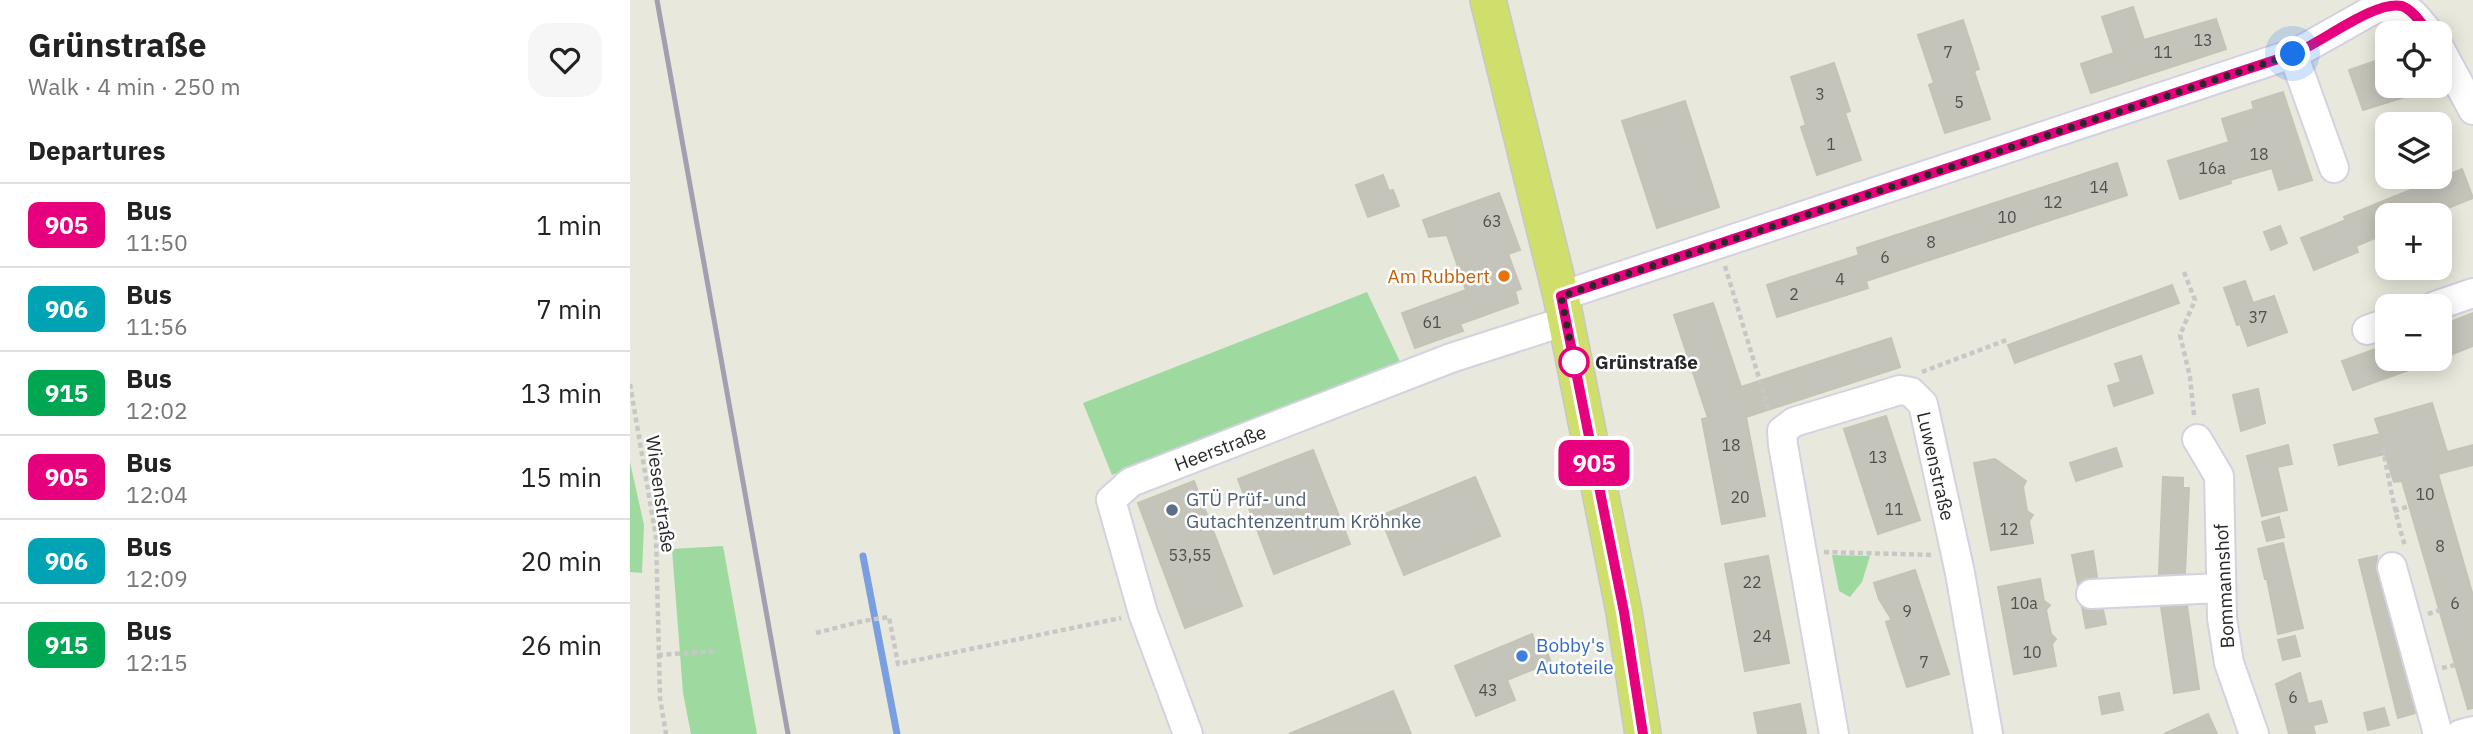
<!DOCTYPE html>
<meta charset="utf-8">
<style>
body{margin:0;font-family:"IBM Plex Sans",sans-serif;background:#f6f6f6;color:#222;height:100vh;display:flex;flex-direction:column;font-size:26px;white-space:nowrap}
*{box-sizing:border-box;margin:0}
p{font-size:23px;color:#767676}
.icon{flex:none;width:38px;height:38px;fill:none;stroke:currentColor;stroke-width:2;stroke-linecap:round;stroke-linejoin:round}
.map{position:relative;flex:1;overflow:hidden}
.details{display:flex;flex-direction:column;background:#fff;width:630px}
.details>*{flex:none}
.badge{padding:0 14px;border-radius:10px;font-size:24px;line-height:46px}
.fabs{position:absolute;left:1745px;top:21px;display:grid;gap:14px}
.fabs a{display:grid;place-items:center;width:77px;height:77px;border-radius:14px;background:#fff;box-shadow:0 4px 18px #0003;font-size:35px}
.you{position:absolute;width:35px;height:35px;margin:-18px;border:5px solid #fff;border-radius:50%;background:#1a73e8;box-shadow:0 0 0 10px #1a73e833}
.map>.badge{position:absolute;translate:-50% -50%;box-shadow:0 0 0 4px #fff}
h2{padding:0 28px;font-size:26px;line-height:63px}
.round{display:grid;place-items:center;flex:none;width:74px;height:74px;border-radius:21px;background:#f6f6f6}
.summary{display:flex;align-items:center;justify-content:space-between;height:119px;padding:0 28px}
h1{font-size:33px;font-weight:800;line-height:52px}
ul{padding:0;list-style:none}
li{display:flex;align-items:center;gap:21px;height:84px;padding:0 28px;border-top:2px solid #e0e0e0}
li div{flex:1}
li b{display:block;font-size:26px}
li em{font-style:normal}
li .badge{min-width:77px;font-weight:700;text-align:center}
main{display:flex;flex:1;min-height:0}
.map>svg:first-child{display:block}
</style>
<main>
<section class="details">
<div class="summary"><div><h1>Grünstraße</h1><p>Walk · 4 min · 250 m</p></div><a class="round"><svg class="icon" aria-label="heart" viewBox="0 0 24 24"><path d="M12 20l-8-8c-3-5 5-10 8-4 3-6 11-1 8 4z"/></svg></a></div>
<h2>Departures</h2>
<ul>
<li><span class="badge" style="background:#e6007e;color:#fff">905</span><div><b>Bus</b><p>11:50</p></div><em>1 min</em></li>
<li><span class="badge" style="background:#00a3b4;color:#fff">906</span><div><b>Bus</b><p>11:56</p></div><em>7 min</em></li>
<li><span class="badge" style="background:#00a651;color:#fff">915</span><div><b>Bus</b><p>12:02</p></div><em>13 min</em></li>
<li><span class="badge" style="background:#e6007e;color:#fff">905</span><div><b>Bus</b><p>12:04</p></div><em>15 min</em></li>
<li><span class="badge" style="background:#00a3b4;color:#fff">906</span><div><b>Bus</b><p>12:09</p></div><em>20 min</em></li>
<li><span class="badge" style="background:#00a651;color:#fff">915</span><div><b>Bus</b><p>12:15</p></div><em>26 min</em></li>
</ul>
</section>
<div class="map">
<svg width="1843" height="734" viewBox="0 0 1843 734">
<rect width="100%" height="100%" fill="#e9e8dc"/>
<!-- green -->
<g fill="#9edaa0">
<path d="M737 292 773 368 482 475 453 403Z"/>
<path d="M0 462 14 525 12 573 0 572Z"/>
<path d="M93 546 127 734H61L53 693 42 549Z"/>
<path d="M1202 555 1240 556 1232 582 1220 597 1209 591Z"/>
</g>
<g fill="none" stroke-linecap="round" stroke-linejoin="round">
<!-- stream -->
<path stroke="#7a9fe0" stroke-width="7" d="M233 556 267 734"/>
</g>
<!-- building -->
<g fill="#c5c4bb" stroke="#c4c4b6" stroke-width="2">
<path d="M1503 7 1514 40 1586 19 1596 49 1461 93 1451 64 1484 53 1472 17Z"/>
<path d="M1333 20 1349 69 1344 71 1360 119 1315 133 1299 85 1304 83 1288 35Z"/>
<path d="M1757 57V86H1796L1797 90 1733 110 1719 70Z"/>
<path d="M1204 63 1220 111 1215 113 1231 160 1187 175 1171 127 1176 125 1161 77Z"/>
<path d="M1653 92 1682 180 1649 190 1642 168 1600 180 1601 183 1550 199 1538 161 1599 142 1592 119 1624 109 1622 102Z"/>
<path d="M1055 101 1089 207 1027 228 992 121Z"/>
<path d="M1487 163 1497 195 1236 281 1238 288 1147 317 1137 285 1229 255 1227 248Z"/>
<path d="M1832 169 1843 198 1801 215H1757V233L1726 246 1728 252 1684 270 1671 238 1716 220 1714 217Z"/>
<path d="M753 175 759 191 763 190 769 206 738 217 726 185Z"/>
<path d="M869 193 890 250 878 254 891 289 885 291 888 303 830 324 833 331 785 348 772 313 836 290 817 235 799 237 793 220Z"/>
<path d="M1650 226 1657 243 1641 250 1634 232Z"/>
<path d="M1615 281 1623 303 1644 296 1657 332 1618 346 1610 324 1607 325 1594 288Z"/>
<path d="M1542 285 1549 303 1385 363 1378 345Z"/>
<path d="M1083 303 1111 387 1261 338 1270 367 1116 417 1135 516 1092 524 1072 419 1078 418 1044 315Z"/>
<path d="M1843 313V346L1810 359V326Z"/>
<path d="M1757 345V359H1804V361L1723 390 1712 361Z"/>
<path d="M1511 356 1523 393 1484 406 1478 386 1491 382 1485 364Z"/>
<path d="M1628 389 1635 423 1611 431 1603 395Z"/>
<path d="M1802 403 1817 452 1843 445V465L1808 474 1843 596V708L1838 709 1772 481 1764 482 1755 454 1709 465 1704 445 1750 434 1745 419Z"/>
<path d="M1256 416 1290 520 1248 534 1214 429Z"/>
<path d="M1658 445 1662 464 1647 467 1657 510 1632 516 1617 456Z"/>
<path d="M1486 448 1492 466 1446 481 1440 463Z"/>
<path d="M683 450 720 544 644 574 608 479Z"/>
<path d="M1365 459 1396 481 1393 487 1397 511 1403 515 1399 521 1403 543 1361 550 1344 463Z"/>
<path d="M845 477 870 536 774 575 750 516Z"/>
<path d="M1533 477 1553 478V488H1559L1555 573 1529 574Z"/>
<path d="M564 481 612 606 555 628 508 503Z"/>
<path d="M1649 517 1654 537 1637 541 1632 522Z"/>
<path d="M1653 543 1673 628 1648 634 1637 579H1635L1628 549Z"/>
<path d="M1463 551 1467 577 1453 580 1448 585 1442 555Z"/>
<path d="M1138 556 1159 663 1115 671 1095 564Z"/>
<path d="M1747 556 1746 571 1785 713 1768 718 1729 560Z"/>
<path d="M1285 570 1319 674 1277 687 1256 622 1262 620 1249 599 1244 583Z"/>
<path d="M1410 579 1414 601 1420 605 1416 610 1421 634 1426 639 1422 644 1426 666 1384 674 1368 587Z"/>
<path d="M1557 606 1569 689 1544 693 1531 607Z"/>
<path d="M1452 607 1461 611 1473 610 1476 624 1456 628Z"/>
<path d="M902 634 905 642 914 646 921 662 877 680 885 700 846 716 825 666Z"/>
<path d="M1665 636 1670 656 1653 660 1648 640Z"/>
<path d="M1670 673 1678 704 1691 701 1697 722 1683 725 1685 734H1659L1646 684Z"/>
<path d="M763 691 781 734H659Z"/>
<path d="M1489 693 1493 710 1472 714 1469 697Z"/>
<path d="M1170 704 1176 734H1128L1124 713Z"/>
<path d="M1754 708 1759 725 1738 730 1734 713Z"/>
<path d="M1578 714 1587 734H1534Z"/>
</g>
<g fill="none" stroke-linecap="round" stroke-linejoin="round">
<!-- minor casing -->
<g stroke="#d4d1e0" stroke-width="32">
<g id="minor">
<path d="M1746 8C1779 5 1779 8 1799 33"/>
<path d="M1810 49 1843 110"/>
<path d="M1663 54 1704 168"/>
<path d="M931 296 1668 52 1746 8 1755 0"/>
<path d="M1805 306 1843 293"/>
<path d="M1737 330 1757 323"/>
<path d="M1567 439 1589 476 1592 618 1599 663 1624 734"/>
<path d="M1762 567 1808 734"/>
<path d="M1461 594 1591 588"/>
<path d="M558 734 513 613 481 500 501 482 821 358 936 321"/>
<path d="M1204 734 1153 445 1152 431 1164 422 1270 390 1281 392 1293 404 1330 573 1358 734"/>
<path d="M1831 734 1843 731"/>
</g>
</g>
<!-- major casing -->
<g stroke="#c7c7c7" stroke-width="38">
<path id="major" d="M858 0 931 296 994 612 1013 734"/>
</g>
<!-- path -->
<g stroke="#c7c7c7" stroke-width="4.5" stroke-dasharray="5 3.5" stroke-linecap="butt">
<path d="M1095 266 1139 411"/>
<path d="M1554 272 1565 300 1550 335 1560 377 1564 415"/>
<path d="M1292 372 1379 339"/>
<path d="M0 384 26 537 30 698 36 734"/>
<path d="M1753 448C1759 481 1765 514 1775 546"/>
<path d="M1764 511 1780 506"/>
<path d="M1194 552 1304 555"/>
<path d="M1798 614 1810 610"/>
<path d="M186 633 233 621 259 617 268 664 491 618"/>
<path d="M28 655 87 651"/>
<path d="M1812 668 1825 665"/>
</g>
<!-- minor -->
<use href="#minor" stroke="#fff" stroke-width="28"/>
<!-- major -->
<use href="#major" stroke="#d0df6b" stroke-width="35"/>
<!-- rail -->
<path stroke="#a39fb1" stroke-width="5" d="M27 0 158 734"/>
</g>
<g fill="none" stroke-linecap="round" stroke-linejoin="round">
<!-- line casing -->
<g stroke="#fff" stroke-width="16">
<path id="line" d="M1013 734 994 612 931 296 1663 54C1690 44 1744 0 1772 6 1783 10 1792 24 1799 33"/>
</g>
<!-- line -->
<use href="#line" stroke="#e6007e" stroke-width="10"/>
<!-- walk -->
<path stroke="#282828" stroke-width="7" stroke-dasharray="0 12.6" d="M944 362 931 296 1663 54"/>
</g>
<!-- markers -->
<circle fill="#e8710a" stroke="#fff" stroke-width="2.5" cx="874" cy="276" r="7"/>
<circle fill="#fff" stroke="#e6007e" stroke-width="3.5" cx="944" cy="362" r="14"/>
<circle fill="#5c6f8a" stroke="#fff" stroke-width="2.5" cx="542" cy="510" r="7"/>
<circle fill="#3f7fe0" stroke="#fff" stroke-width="2.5" cx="892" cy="656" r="7"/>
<g text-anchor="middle" stroke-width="5" stroke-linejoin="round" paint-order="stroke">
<!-- number labels -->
<g font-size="16" fill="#4f4f4d">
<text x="1573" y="46">13</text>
<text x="1318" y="58">7</text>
<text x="1533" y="58">11</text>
<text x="1190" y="100">3</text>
<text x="1329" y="108">5</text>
<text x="1201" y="150">1</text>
<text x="1629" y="160">18</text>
<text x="1582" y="174">16a</text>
<text x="1469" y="193">14</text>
<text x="1423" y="208">12</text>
<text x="1377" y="223">10</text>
<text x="862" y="227">63</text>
<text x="1301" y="248">8</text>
<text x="1255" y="263">6</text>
<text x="1210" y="285">4</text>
<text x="1164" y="300">2</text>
<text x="1628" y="323">37</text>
<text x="802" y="328">61</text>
<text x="1101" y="451">18</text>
<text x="1248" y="463">13</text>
<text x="1795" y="500">10</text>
<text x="1110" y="503">20</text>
<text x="1264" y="515">11</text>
<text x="1379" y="535">12</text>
<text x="1810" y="552">8</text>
<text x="560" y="561">53,55</text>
<text x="1122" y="588">22</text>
<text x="1394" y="609">10a</text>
<text x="1825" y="609">6</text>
<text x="1277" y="617">9</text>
<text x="1132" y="642">24</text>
<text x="1402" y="658">10</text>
<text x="1294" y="668">7</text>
<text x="858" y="696">43</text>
<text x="1663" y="703">6</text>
</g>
<!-- food labels -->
<g font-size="19" fill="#c56008" stroke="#fff" text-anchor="end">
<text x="860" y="283">Am Rubbert</text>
</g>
<!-- stop labels -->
<g font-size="19" font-weight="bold" fill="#282828" stroke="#fff" text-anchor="start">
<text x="965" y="369">Grünstraße</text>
</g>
<!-- street labels -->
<g font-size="19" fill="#282828" stroke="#fff">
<text transform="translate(590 448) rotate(-21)" y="7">Heerstraße</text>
<text transform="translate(1306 466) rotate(77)" y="7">Luwenstraße</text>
<text transform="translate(31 494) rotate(82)" y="7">Wiesenstraße</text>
<text transform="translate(1594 586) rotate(-93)" y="7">Bommannshof</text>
</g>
<!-- service labels -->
<g font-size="19" fill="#4e5e75" stroke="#fff" text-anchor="start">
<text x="556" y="506">GTÜ Prüf- und<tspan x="556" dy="22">Gutachtenzentrum Kröhnke</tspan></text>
</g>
<!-- shop labels -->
<g font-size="19" fill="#366cbe" stroke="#fff" text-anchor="start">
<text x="906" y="652">Bobby's<tspan x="906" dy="22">Autoteile</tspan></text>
</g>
</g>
</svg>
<div class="fabs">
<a><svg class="icon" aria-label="locate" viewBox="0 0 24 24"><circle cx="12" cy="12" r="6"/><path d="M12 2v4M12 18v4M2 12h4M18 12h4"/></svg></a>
<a><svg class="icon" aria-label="layers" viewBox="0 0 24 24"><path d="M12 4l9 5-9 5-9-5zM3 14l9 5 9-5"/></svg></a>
<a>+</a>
<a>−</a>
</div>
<div class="you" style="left:1663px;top:54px"></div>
<b class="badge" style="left:964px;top:463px;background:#e6007e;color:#fff">905</b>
</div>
</main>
